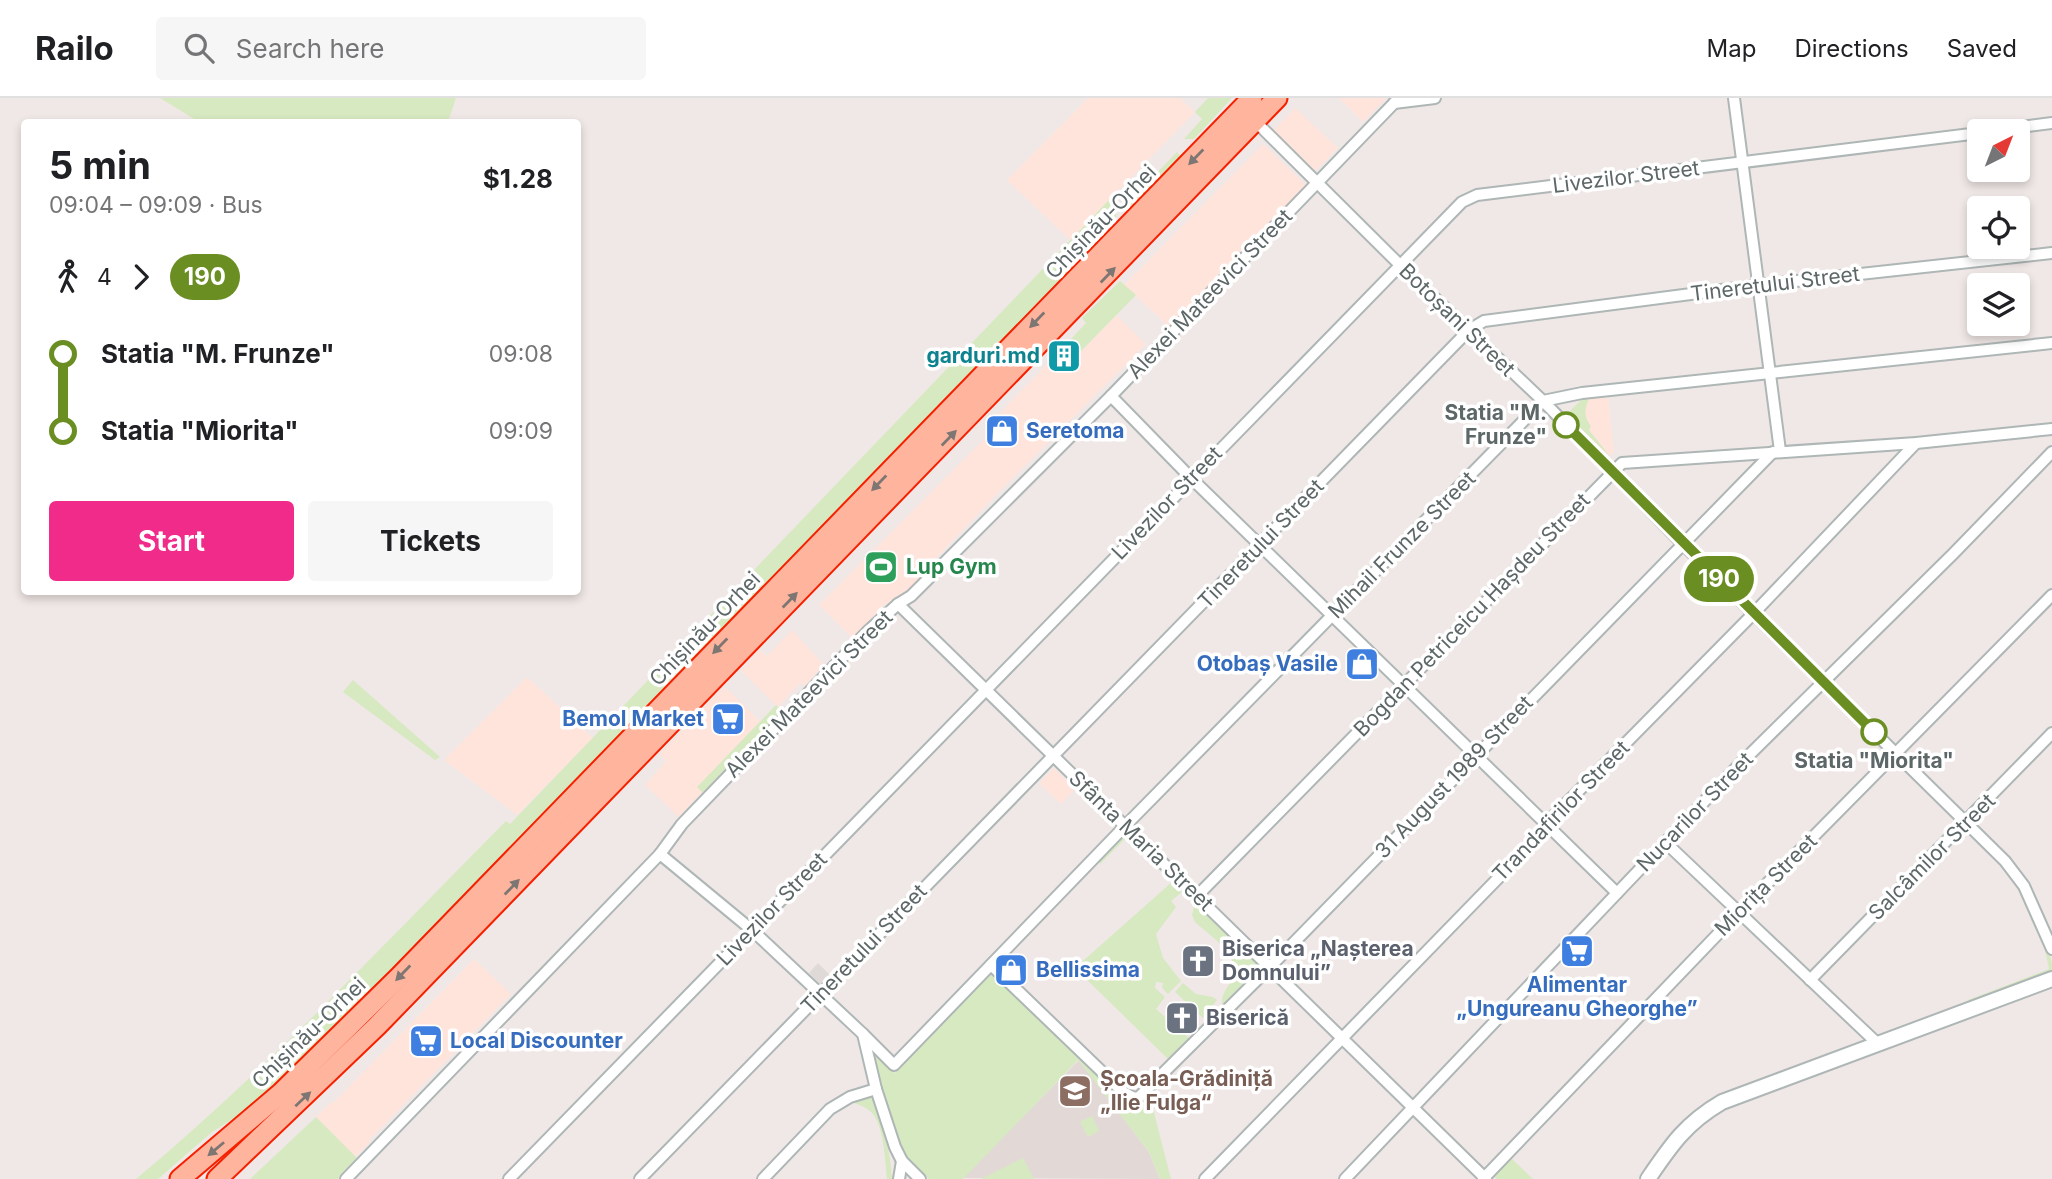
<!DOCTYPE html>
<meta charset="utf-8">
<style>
body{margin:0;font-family:Inter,sans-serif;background:#f6f6f6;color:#202124;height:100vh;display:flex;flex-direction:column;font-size:26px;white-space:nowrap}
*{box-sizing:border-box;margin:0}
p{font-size:23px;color:#757577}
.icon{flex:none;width:38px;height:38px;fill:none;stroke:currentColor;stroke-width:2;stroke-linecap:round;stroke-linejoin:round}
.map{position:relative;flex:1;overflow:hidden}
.side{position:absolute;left:21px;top:21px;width:560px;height:476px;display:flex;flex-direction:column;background:#fff;border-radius:7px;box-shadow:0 4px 10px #0003}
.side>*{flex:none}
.badge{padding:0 14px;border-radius:23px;font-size:24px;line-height:46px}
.needle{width:46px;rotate:42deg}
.fabs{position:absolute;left:1967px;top:21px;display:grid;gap:14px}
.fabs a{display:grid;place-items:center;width:63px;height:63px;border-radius:7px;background:#fff;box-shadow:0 4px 10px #0003;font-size:35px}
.map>.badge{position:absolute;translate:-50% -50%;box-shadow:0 0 0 4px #fff}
.legs{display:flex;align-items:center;gap:10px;height:77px;padding:0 28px;font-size:23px}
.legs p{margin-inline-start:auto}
.summary{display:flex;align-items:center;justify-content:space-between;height:119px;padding:0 28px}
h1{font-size:38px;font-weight:700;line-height:52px}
.cta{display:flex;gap:14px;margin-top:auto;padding:14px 28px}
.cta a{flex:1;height:80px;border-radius:7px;background:#f12b8a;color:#fff;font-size:28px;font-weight:700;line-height:80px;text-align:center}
.cta a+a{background:#f6f6f6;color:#202124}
ul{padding:0 28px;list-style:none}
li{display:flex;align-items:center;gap:24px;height:77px;font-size:26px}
li i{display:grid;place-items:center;width:10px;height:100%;margin:0 9px;background:currentColor}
li i::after{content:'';width:18px;height:18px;margin:-9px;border:5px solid;border-radius:50%;background:#fff}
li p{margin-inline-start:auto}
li:first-child i{background:linear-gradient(#0000 50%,currentColor 0)}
li:last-child i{background:linear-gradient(currentColor 50%,#0000 0)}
header{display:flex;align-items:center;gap:42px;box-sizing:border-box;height:98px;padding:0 35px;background:#fff;border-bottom:2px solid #e0e0e0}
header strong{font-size:33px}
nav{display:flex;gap:38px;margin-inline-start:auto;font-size:24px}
.search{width:490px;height:63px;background:#f6f6f6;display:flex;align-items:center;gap:18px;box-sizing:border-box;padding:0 24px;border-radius:7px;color:#757577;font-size:26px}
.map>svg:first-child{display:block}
</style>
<header>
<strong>Railo</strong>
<div class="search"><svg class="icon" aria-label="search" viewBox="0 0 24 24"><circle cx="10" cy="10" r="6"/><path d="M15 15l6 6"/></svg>Search here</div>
<nav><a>Map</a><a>Directions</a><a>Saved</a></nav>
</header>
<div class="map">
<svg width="2052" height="1081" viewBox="0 0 2052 1081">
<rect width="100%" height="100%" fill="#f0e8e6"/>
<!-- commercial -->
<g fill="#ffe4dc">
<path d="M1088 0H1180L1195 14 1070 142 1007 82Z"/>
<path d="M1339 0H1386L1363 24Z"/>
<path d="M1295 10 1338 50 1315 73 1273 33Z"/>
<path d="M1263 46 1306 87 1169 229 1124 187Z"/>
<path d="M1116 217 1146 246 997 396 920 477 921 479 901 499 888 507 886 505 852 540 819 507 1000 325 995 320 1070 242 1082 253Z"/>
<path d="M1608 298 1614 355 1607 357 1567 317 1583 300Z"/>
<path d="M792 532 824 567 804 588 800 585 778 609 741 573 760 552 767 558Z"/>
<path d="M527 579 593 640 517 717 444 662Z"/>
<path d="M725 589 760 623 698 689 702 694 679 719 645 687 666 663 660 656Z"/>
<path d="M1054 670 1075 691 1061 706 1039 685Z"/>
<path d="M474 861 511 896 369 1042 370 1044 355 1059 316 1019 331 1004 333 1005Z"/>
</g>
<!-- industrial -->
<path fill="#dfd9d8" d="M818 865 829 876 820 886 809 875Z"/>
<!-- education -->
<path fill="#e2d9d7" d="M1079 962 1149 1054 1160 1081 962 1080Z"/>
<!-- green -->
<g fill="#d7e9c1">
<path d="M160 0H456L448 24H199Z"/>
<path d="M1208 0H1232L1194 41H1184L1202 21 1195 14Z"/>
<path d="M1177 54 1181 59 1133 110H1128L1127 106Z"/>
<path d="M1108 103C1115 110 1119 115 1114 124L1017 228 345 923 252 1009 212 1034 158 1081H136C268 971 385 845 506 723L510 726Z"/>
<path d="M1120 183 1136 197 1081 253 1070 242 1086 225 1082 220Z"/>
<path d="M1583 300H1589C1585 312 1583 317 1591 328L1589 332 1609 357 1566 317Z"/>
<path d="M353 582 440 659 435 662 343 594Z"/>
<path d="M776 607 779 610 776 614 780 617 704 696 697 689Z"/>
<path d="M1122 738 1130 739 1189 796V800L1183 793 1171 803 1176 809 1156 836 1163 860 1181 883 1168 896 1162 890 1163 885 1156 884 1155 890 1165 899 1156 911 1189 940 1168 961 1075 870 1172 784 1126 740 1100 766 1098 762Z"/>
<path d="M2014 783C2023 793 2050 852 2052 866 2052 872 2052 872 2050 877L1971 906 1968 902 2049 871 2045 852Z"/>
<path d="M1195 805H1198L1262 868 1208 924 1206 923 1222 906C1221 895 1228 890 1232 881 1243 858 1209 837 1195 824L1192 817Z"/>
<path d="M993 874 1125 1006 1140 1010 1150 999 1171 1081H1160L1149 1054 1078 962 963 1081H929L906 1059 897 1040 869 947 895 975Z"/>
<path d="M1183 885 1196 896 1213 899 1217 902 1203 920 1175 894Z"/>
<path d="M865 998 874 1001C882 1028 891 1053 892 1081H887C885 1064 884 1026 871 1014 866 1009 856 1006 850 1003Z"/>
<path d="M1092 1018 1099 1033 1088 1039 1080 1024Z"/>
<path d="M316 1019 358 1061 338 1081H250Z"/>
<path d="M1023 1060 1034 1081H981Z"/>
<path d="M1511 1060 1533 1081H1497L1494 1078Z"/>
</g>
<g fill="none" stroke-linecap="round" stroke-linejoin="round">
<!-- minor casing -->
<g stroke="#aeb6b6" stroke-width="14">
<g id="minor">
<path d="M1734 0 1780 353"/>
<path d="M1394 5 1435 0"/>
<path d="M1256 24 1400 167 1543 303 1683 446 2005 763 2024 788 2052 851"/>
<path d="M1989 33 2052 25"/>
<path d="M1111 298 1191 380 1617 795"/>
<path d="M898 506 1486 1081"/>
<path d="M1666 745 1878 946"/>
<path d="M660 756 752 832 863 936 876 991 895 1049 902 1063 920 1081"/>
<path d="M1197 798 1622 365 1916 345 2052 331"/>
<path d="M991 867 1123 994 1134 1000 1139 999 1270 869 1773 354"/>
<path d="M1810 882 2052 635"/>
<path d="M863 936 894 967 1126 727 1543 303 1582 295 2052 245"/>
<path d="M346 1081 660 756 682 726 867 534 898 506 911 498 1111 298 1399 0"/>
<path d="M509 1081 1462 104 1477 97 1979 35"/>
<path d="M640 1081 1469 232 1484 223 1760 187 2052 155"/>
<path d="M763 1081 830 1011 850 999 876 991"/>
<path d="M899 1081 902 1063"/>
<path d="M1205 1081 1544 733 1546 726 1754 515 1916 345"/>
<path d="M1345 1081 1738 668 1953 456 2052 354"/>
<path d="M1483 1081 1739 814 2052 497"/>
</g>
</g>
<!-- tertiary casing -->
<g stroke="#aeb6b6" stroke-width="18">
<path id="tertiary" d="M1648 1081C1671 1047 1686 1025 1722 1004L2052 881"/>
</g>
<!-- trunk casing -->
<g stroke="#f62000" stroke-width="23">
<g id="trunk">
<path d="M180 1081 281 995 398 880 1252 0"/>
<path d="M217 1081 377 928 1277 0"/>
</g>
</g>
<!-- minor -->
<use href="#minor" stroke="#fff" stroke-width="10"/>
<!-- tertiary -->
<use href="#tertiary" stroke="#fff" stroke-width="14"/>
<!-- trunk -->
<use href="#trunk" stroke="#ffb49d" stroke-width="19"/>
</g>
<!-- one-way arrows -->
<defs><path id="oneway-solid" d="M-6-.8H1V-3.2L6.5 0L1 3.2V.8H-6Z" transform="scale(1.75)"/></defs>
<g fill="#7d7672">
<use href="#oneway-solid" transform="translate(1196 59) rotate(134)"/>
<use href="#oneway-solid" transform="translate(1108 177) rotate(-46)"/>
<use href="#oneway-solid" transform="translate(1037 222) rotate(134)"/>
<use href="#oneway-solid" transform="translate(949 340) rotate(-46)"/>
<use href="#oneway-solid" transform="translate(879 385) rotate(134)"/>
<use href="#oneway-solid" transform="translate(790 502) rotate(-46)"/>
<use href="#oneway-solid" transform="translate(720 548) rotate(134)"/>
<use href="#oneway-solid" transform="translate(512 789) rotate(-46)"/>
<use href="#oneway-solid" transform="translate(403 875) rotate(134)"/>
<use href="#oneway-solid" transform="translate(303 1001) rotate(-43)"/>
<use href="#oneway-solid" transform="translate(216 1051) rotate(140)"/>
</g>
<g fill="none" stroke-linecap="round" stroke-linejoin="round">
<!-- line-1 casing -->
<g stroke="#fff" stroke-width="16">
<path id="line-1" d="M1566 327 1874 634"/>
</g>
<!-- line-1 -->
<use href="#line-1" stroke="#6b8e23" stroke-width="10"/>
</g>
<!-- icons -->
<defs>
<g id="building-square" transform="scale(1.75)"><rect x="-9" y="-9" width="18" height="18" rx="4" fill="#0f9aa8" stroke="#fff"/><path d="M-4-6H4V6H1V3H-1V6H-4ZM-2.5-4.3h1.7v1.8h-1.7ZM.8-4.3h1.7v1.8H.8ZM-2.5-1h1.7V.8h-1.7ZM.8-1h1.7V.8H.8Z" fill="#fff"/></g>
<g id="shop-square" transform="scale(1.75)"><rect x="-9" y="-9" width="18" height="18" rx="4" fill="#3f7fe0" stroke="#fff"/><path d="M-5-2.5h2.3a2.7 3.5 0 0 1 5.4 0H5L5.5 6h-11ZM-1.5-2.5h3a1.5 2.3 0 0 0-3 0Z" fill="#fff"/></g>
<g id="stadium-square" transform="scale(1.75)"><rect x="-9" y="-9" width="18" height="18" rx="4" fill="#2e9e5b" stroke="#fff"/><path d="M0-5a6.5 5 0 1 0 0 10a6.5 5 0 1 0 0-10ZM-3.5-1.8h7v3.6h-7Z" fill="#fff"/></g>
<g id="supermarket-square" transform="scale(1.75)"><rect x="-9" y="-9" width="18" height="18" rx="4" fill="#3f7fe0" stroke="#fff"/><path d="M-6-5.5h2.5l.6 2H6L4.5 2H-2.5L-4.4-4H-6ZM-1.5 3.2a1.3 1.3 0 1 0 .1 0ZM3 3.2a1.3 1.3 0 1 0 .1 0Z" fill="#fff"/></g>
<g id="church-square" transform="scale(1.75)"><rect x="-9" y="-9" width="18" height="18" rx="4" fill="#6b7280" stroke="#fff"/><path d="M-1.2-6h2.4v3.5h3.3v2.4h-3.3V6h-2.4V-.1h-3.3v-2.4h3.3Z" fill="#fff"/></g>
<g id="school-square" transform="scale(1.75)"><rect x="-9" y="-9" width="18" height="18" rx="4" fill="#8d6e63" stroke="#fff"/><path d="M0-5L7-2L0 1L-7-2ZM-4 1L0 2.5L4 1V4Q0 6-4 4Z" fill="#fff"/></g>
</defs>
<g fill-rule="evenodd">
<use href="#building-square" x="1064" y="258"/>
<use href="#shop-square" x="1002" y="333"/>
<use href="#stadium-square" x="881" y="469"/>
<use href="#shop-square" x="1362" y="566"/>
<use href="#supermarket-square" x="728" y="621"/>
<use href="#supermarket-square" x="1577" y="853"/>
<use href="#church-square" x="1198" y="863"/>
<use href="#shop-square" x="1011" y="872"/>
<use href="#church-square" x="1182" y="920"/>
<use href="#supermarket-square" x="426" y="943"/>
<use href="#school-square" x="1075" y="993"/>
</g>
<!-- markers -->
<g fill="#fff" stroke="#6b8e23" stroke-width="3.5">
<circle cx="1566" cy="327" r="12"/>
<circle cx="1874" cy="634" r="12"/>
</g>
<g text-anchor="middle" stroke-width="7" stroke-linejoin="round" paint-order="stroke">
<!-- street labels -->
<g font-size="21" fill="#5d6767" stroke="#fff">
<text transform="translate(1626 79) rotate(-7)" y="7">Livezilor Street</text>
<text transform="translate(1101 124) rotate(-46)" y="7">Chișinău-Orhei</text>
<text transform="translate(1775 186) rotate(-7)" y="7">Tineretului Street</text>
<text transform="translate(1210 196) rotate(-46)" y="7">Alexei Mateevici Street</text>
<text transform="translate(1457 222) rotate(44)" y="7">Botoșani Street</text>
<text transform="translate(1167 405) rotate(-46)" y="7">Livezilor Street</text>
<text transform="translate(1261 446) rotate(-46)" y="7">Tineretului Street</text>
<text transform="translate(1402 447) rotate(-45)" y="7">Mihail Frunze Street</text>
<text transform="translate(1472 517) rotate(-46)" y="7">Bogdan Petriceicu Hașdeu Street</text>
<text transform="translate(705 531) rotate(-46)" y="7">Chișinău-Orhei</text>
<text transform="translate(809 596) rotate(-45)" y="7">Alexei Mateevici Street</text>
<text transform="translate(1454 679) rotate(-46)" y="7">31 August 1989 Street</text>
<text transform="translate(1561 713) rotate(-46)" y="7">Trandafirilor Street</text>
<text transform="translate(1695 714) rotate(-46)" y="7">Nucarilor Street</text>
<text transform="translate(1141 743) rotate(44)" y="7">Sfânta Maria Street</text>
<text transform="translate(1932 759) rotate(-45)" y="7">Salcâmilor Street</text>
<text transform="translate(1766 787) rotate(-45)" y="7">Miorița Street</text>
<text transform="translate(772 811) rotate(-46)" y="7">Livezilor Street</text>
<text transform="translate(864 851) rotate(-46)" y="7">Tineretului Street</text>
<text transform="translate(309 935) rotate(-44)" y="7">Chișinău-Orhei</text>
</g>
<!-- culture labels -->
<g font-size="21" font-weight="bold" fill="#0d838f" stroke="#fff" text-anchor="end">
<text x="1040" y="265">garduri.md</text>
</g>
<!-- stop labels -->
<g font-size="21" font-weight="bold" fill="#5d6767" stroke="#fff" text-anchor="end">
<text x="1547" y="322">Statia "M.<tspan x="1547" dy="24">Frunze"</tspan></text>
<text x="1874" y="670" text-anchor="middle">Statia "Miorita"</text>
</g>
<!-- shop labels -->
<g font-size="21" font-weight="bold" fill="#366cbe" stroke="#fff" text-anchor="start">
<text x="1026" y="340">Seretoma</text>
<text x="1338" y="573" text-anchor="end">Otobaș Vasile</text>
<text x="704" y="628" text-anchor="end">Bemol Market</text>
<text x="1036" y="879">Bellissima</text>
<text x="1577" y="894" text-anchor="middle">Alimentar<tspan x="1577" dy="24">„Ungureanu Gheorghe”</tspan></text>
<text x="450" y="950">Local Discounter</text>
</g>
<!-- leisure labels -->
<g font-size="21" font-weight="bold" fill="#27864d" stroke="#fff" text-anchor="start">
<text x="906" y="476">Lup Gym</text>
</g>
<!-- worship labels -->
<g font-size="21" font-weight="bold" fill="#5b616d" stroke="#fff" text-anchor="start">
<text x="1222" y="858">Biserica „Nașterea<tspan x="1222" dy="24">Domnului”</tspan></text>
<text x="1206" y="927">Biserică</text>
</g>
<!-- education labels -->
<g font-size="21" font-weight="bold" fill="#785e54" stroke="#fff" text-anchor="start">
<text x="1100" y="988">Școala-Grădiniță<tspan x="1100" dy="24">„Ilie Fulga“</tspan></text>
</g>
</g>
</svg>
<div class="fabs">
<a><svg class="needle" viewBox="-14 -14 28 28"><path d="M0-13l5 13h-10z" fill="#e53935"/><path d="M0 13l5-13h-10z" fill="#757577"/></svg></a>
<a><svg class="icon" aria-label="locate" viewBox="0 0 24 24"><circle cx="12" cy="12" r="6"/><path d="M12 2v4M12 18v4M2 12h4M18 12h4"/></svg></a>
<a><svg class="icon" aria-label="layers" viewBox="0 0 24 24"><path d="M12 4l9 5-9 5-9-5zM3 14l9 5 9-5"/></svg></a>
</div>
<b class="badge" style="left:1719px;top:481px;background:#6b8e23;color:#fff">190</b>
<section class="side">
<div class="summary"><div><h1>5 min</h1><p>09:04 – 09:09 · Bus</p></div><b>$1.28</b></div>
<div class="legs"><svg class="icon" aria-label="walk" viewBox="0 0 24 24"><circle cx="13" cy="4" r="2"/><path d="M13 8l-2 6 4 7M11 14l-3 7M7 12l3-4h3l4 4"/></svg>4<svg class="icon" aria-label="forward" viewBox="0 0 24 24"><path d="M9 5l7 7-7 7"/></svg><b class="badge" style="background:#6b8e23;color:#fff">190</b></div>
<ul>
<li><i style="color:#6b8e23"></i><b>Statia &quot;M. Frunze&quot;</b><p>09:08</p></li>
<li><i style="color:#6b8e23"></i><b>Statia &quot;Miorita&quot;</b><p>09:09</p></li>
</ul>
<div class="cta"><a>Start</a><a>Tickets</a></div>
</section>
</div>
